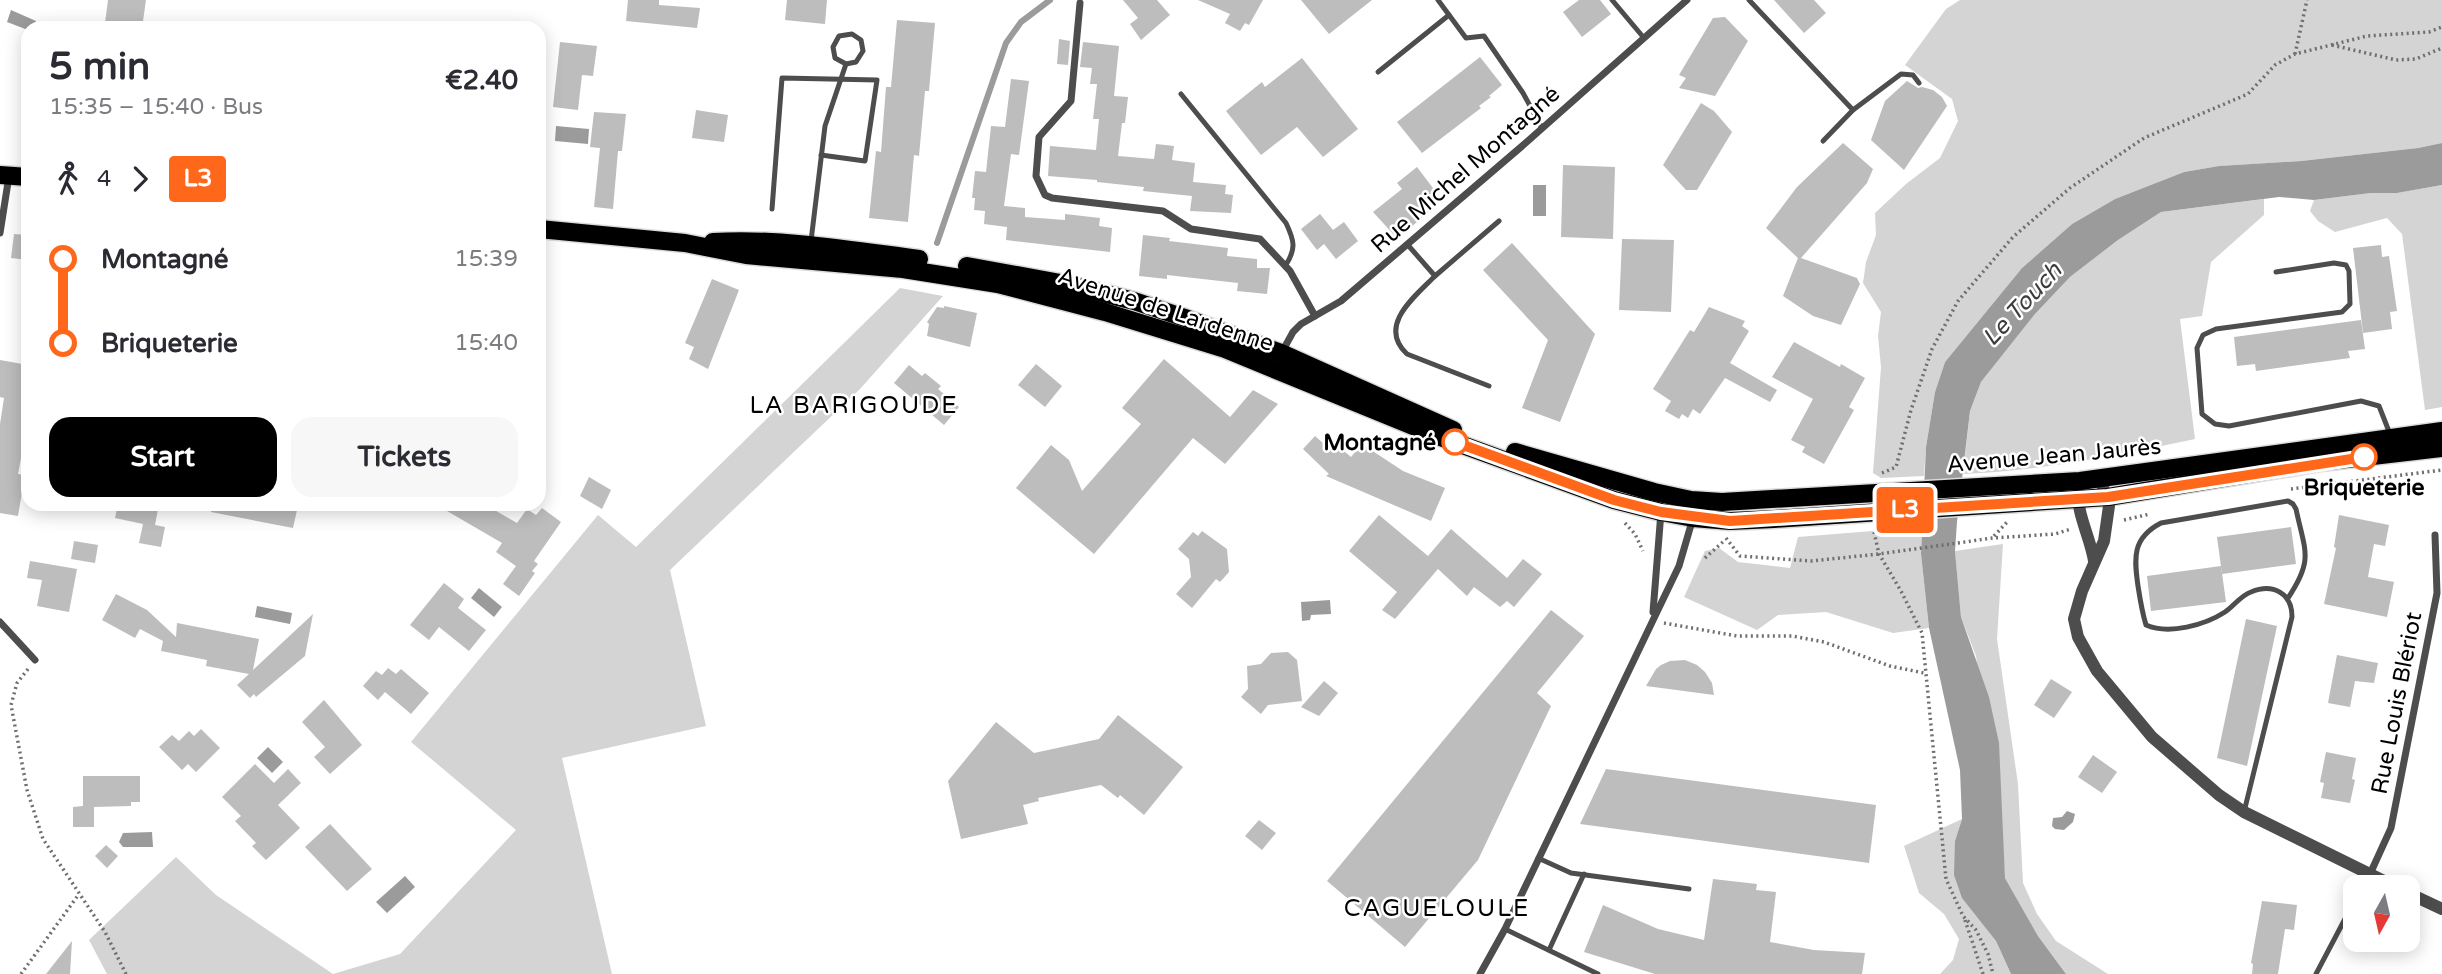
<!DOCTYPE html>
<meta charset="utf-8">
<style>
body{margin:0;font-family:"Varela Round",sans-serif;background:#f7f7f7;color:#2b2b33;height:100vh;display:flex;flex-direction:column;font-size:26px;white-space:nowrap}
*{box-sizing:border-box;margin:0}
p{font-size:23px;color:#7c7c81}
.icon{flex:none;width:38px;height:38px;fill:none;stroke:currentColor;stroke-width:2;stroke-linecap:round;stroke-linejoin:round}
.map{position:relative;flex:1;overflow:hidden}
.sheet{position:absolute;left:21px;top:21px;width:525px;height:490px;display:flex;flex-direction:column;background:#fff;border-radius:21px;box-shadow:0 4px 18px #0003}
.sheet>*{flex:none}
.badge{padding:0 14px;border-radius:5px;font-size:24px;line-height:46px}
.needle{width:46px;rotate:188deg}
.fabs{position:absolute;left:2343px;top:875px;display:grid;gap:14px}
.fabs a{display:grid;place-items:center;width:77px;height:77px;border-radius:14px;background:#fff;box-shadow:0 4px 18px #0003;font-size:35px}
.map>.badge{position:absolute;translate:-50% -50%;box-shadow:0 0 0 4px #fff}
.legs{display:flex;align-items:center;gap:10px;height:77px;padding:0 28px;font-size:23px}
.legs p{margin-inline-start:auto}
.head{display:flex;align-items:center;justify-content:space-between;height:119px;padding:0 28px}
h1{font-size:38px;font-weight:700;line-height:52px}
.button{display:flex;gap:14px;margin-top:auto;padding:14px 28px}
.button a{flex:1;height:80px;border-radius:21px;background:#000;color:#fff;font-size:28px;font-weight:700;line-height:80px;text-align:center}
.button a+a{background:#f7f7f7;color:#2b2b33}
ul{padding:0 28px;list-style:none}
li{display:flex;align-items:center;gap:24px;height:84px;font-size:26px}
li i{display:grid;place-items:center;width:10px;height:100%;margin:0 9px;background:currentColor}
li i::after{content:'';width:18px;height:18px;margin:-9px;border:5px solid;border-radius:50%;background:#fff}
li p{margin-inline-start:auto}
li:first-child i{background:linear-gradient(#0000 50%,currentColor 0)}
li:last-child i{background:linear-gradient(currentColor 50%,#0000 0)}
.map>svg:first-child{display:block}
</style>
<div class="map">
<svg width="2442" height="974" viewBox="0 0 2442 974">
<rect width="100%" height="100%" fill="#fff"/>
<!-- green -->
<g fill="#d4d4d4">
<path d="M1960 0H2442V143L2418 148 2301 161 2219 166 2184 172 2115 199 2072 224 2022 268 1945 362 1935 392 1926 447 1924 476 1881 478 1873 473 1881 367 1878 336 1881 312 1863 283 1866 262 1876 235 1875 213 1906 184 1940 158 1958 121 1952 99 1905 65 1946 9Z"/>
<path d="M2442 185V407L2425 410 2402 234 2387 218 2335 232 2318 221 2310 211 2314 200 2371 193H2397Z"/>
<path d="M2264 199V215L2211 262 2202 316 2180 319 2195 439C2118 455 2042 471 1963 474L1970 411 1981 382 2035 314 2070 277 2118 240 2161 212Z"/>
<path d="M900 288 943 296 860 389 670 570 706 726 562 758 612 974H107L89 940 176 857 216 895 333 974 400 954 516 830 411 742 598 515 636 547Z"/>
<path d="M1922 527 1921 554 1929 628 1893 633 1826 612 1778 615 1757 630 1684 597 1705 551 1719 548 1738 562 1790 568 1798 537Z"/>
<path d="M2003 544 1997 639 2018 784 2023 883 2037 914 2056 941 2108 974H2066L2038 936 2005 878 2002 833 1976 656 1961 617 1955 551Z"/>
<path d="M1962 819 1955 841 1986 927 1996 941 2011 974H1940L1953 960 1959 939 1944 914 1919 893 1904 846Z"/>
</g>
<!-- water -->
<g fill="#9b9b9b">
<path d="M11 10 36 21 33 28H28V30L7 22Z"/>
<path d="M556 126 589 129 588 144 555 141Z"/>
<path d="M2442 143V185L2397 193H2371L2314 200 2279 197 2161 212 2118 240 2070 277 2035 314 1981 382 1970 411 1957 522 1955 551 1961 617 1989 697 1999 743 2005 878 2038 936 2066 974H2011L1996 941 1962 898 1954 875 1955 841 1962 819 1960 770 1929 628 1921 554 1926 447 1935 392 1945 362 2022 268 2072 224 2115 199 2184 172 2219 166 2301 161 2418 148Z"/>
<rect x="1533" y="185" width="13" height="31"/>
<path d="M479 588 502 607 494 617 471 598Z"/>
<path d="M1330 600 1331 614 1311 615 1310 620 1302 621 1301 602Z"/>
<path d="M257 606 292 613 290 624 255 617Z"/>
<path d="M268 747 283 762 272 773 257 758Z"/>
<path d="M2067 811 2075 814 2073 822 2064 830 2055 829 2052 826 2053 818 2062 817Z"/>
<path d="M152 832 153 847H123L119 842 123 833Z"/>
<path d="M405 876 415 887 387 913 376 902Z"/>
</g>
<g fill="none" stroke-linecap="round" stroke-linejoin="round">
<!-- stream -->
<path stroke="#9b9b9b" stroke-width="6" d="M937 243 1006 43 1021 22 1050 0"/>
</g>
<!-- building -->
<g fill="#bdbdbd">
<path d="M108 0H146L142 28 105 23Z"/>
<path d="M628 0H659V5L700 8 697 28 626 21Z"/>
<path d="M787 0H827L825 24 785 20Z"/>
<path d="M1123 0H1157L1170 15 1141 40 1130 24 1138 18Z"/>
<path d="M1198 0H1263L1249 25 1245 23 1240 31 1225 23 1230 14Z"/>
<path d="M1301 0H1372L1329 34Z"/>
<path d="M1579 0H1600L1611 14 1582 37 1563 12Z"/>
<path d="M1774 0H1814L1826 13 1804 33Z"/>
<path d="M1725 17 1748 41 1715 96 1679 88 1686 78 1679 75 1713 18Z"/>
<path d="M897 20 935 23 929 91H925L919 156 914 155 908 222 869 218 876 151 881 152 886 87H891Z"/>
<path d="M1059 39 1070 41 1068 65 1057 64Z"/>
<path d="M560 42 597 46 593 76 582 75 578 110 553 107Z"/>
<path d="M1083 42 1119 46 1114 96 1128 97 1125 123H1122L1118 156 1154 159 1156 144 1174 146 1172 160 1195 163 1193 182 1226 185 1225 194 1233 195 1231 213 1190 211 1192 196 1143 191 1144 187 1097 182V180L1048 176 1050 146 1096 150 1099 119H1093L1097 84H1090L1092 68 1080 67Z"/>
<path d="M1480 57 1502 85 1489 96 1491 97 1479 106 1481 108 1422 153 1397 122Z"/>
<path d="M1302 58 1358 129 1323 157 1297 127 1261 155 1226 111 1262 82 1265 87Z"/>
<path d="M1011 79 1029 81 1019 155 1011 154 1004 206 1025 208V217L1065 220V214L1100 218 1099 226 1112 228 1110 252 1006 240 1007 227 984 224 985 211 974 210 975 198H972L975 171 986 172 991 126 1005 127Z"/>
<path d="M1907 81 1918 88 1922 87 1933 90 1942 97 1947 106 1904 170 1871 140 1885 101Z"/>
<path d="M1701 103 1714 111 1732 132 1697 190H1686L1663 165Z"/>
<path d="M696 110 728 115 724 142 692 138Z"/>
<path d="M594 112 626 114 622 151H618L613 209 594 207 600 148 590 147Z"/>
<path d="M1843 143 1873 169 1867 183 1801 258 1857 278 1860 284 1841 325 1813 316 1783 296 1798 258 1766 228 1797 187Z"/>
<path d="M1563 165 1615 167 1613 239 1561 237Z"/>
<path d="M1417 167 1442 200 1401 236H1395L1373 212 1402 189 1397 183Z"/>
<path d="M1320 214 1333 230 1344 222 1358 241 1336 259 1324 244 1317 250 1301 229Z"/>
<path d="M14 234 28 235V260L11 258Z"/>
<path d="M1143 235 1170 238 1169 241 1228 248 1227 256 1257 259V268H1270L1267 294 1237 291 1238 283 1167 275V279L1139 276Z"/>
<path d="M1622 239 1674 240 1671 312 1619 310Z"/>
<path d="M1512 243 1595 334 1560 422 1522 408 1548 340 1483 270Z"/>
<path d="M2381 245 2382 257 2389 256 2397 311 2390 312 2392 329 2363 333 2353 248Z"/>
<path d="M712 279 739 290 708 369 689 359 694 347 685 343Z"/>
<path d="M944 306 977 313 970 347 927 336 929 324 927 322 937 307 944 308Z"/>
<path d="M1709 307 1745 321 1742 326 1749 331 1730 363 1777 390 1770 402 1725 378 1700 414 1693 409 1688 418 1682 414 1679 419 1665 411 1671 401 1653 389 1690 330 1694 332Z"/>
<path d="M2361 320 2365 349 2348 351 2350 358 2256 371 2255 364 2237 366 2234 337Z"/>
<path d="M1794 342 1840 367 1841 364 1865 378 1849 407 1854 410 1824 464 1802 452 1805 447 1791 440 1813 399 1772 377Z"/>
<path d="M1164 359 1230 417 1253 390 1278 404 1225 464 1193 438 1094 554 1016 488 1051 445 1069 460 1082 491 1141 424 1122 408Z"/>
<path d="M0 360 28 365V443L24 442 18 474 25 475 18 516 0 513V424L4 398 0 397Z"/>
<path d="M1036 364 1062 386 1045 407 1018 385Z"/>
<path d="M909 365 922 376 925 373 941 386 938 389 959 407 944 425 894 383Z"/>
<path d="M1315 436 1333 452 1339 447 1351 457 1362 444 1403 471 1445 488 1431 521 1326 476 1329 474 1303 449Z"/>
<path d="M589 477 611 490 602 509 580 496Z"/>
<path d="M118 504H159L155 525 165 527 161 547 139 543 143 524 115 518Z"/>
<path d="M212 504H287L286 508 297 510 293 528 211 512Z"/>
<path d="M435 504H484L517 523 527 509 536 515 542 508 561 522 534 561 538 564 532 571 535 573 519 596 503 584 516 566 496 552 502 543Z"/>
<path d="M1379 515 1428 556 1451 529 1507 578 1523 559 1542 574 1514 607 1507 601 1500 607 1474 587 1467 596 1438 569 1395 619 1382 610 1397 592 1349 551Z"/>
<path d="M2339 515 2389 525 2385 546 2374 544 2368 577 2394 582 2387 617 2324 604 2336 548 2334 547Z"/>
<path d="M2291 527 2296 564 2222 574 2217 537Z"/>
<path d="M1202 531 1227 549 1229 572 1220 582 1216 579 1192 608 1176 594 1191 577 1189 559 1178 549 1193 532 1198 536Z"/>
<path d="M74 541 98 545 95 563 71 559Z"/>
<path d="M30 561 77 569 69 612 37 606 42 580 27 578Z"/>
<path d="M2221 566 2226 602 2151 611 2147 576Z"/>
<path d="M444 583 464 599 458 608 486 630 469 651 439 627 429 640 410 625Z"/>
<path d="M116 594 147 610 176 637 177 623 259 639 253 670 313 614 305 656 256 697 254 694 250 698 237 685 249 674 206 666 207 660 161 651 163 641 140 629 135 638 102 620Z"/>
<path d="M1551 610 1584 636 1537 693 1551 706 1478 860 1405 947 1327 881Z"/>
<path d="M2246 619 2277 626 2247 766 2217 758Z"/>
<path d="M1288 652 1297 660 1302 701 1268 705 1261 714 1241 697 1248 689 1247 666 1261 664 1271 653Z"/>
<path d="M2337 655 2378 663 2374 683 2355 681 2350 707 2328 703Z"/>
<path d="M1685 660 1697 665 1705 672 1712 683 1714 695 1646 686 1656 669 1661 665 1670 661Z"/>
<path d="M388 668 396 674 401 669 429 693 411 714 385 692 378 700 363 686 376 671 382 675Z"/>
<path d="M2051 679 2072 692 2054 718 2034 705Z"/>
<path d="M1324 681 1338 693 1319 716 1301 707Z"/>
<path d="M324 700 362 745 330 774 314 757 325 747 302 722Z"/>
<path d="M1118 715 1183 767 1144 815 1120 795 1118 798 1101 785 1038 798 1039 801 1023 805 1028 824 961 839 948 781 996 722 1034 753 1099 739Z"/>
<path d="M201 729 220 748 196 772 188 764 182 770 159 747 172 735 179 741 189 731 194 736Z"/>
<path d="M2326 752 2356 758 2352 779 2355 780 2350 803 2321 798 2324 783 2320 782Z"/>
<path d="M2093 755 2117 772 2102 793 2078 777Z"/>
<path d="M255 764 274 783 288 769 301 783 278 805 300 828 266 860 252 846 256 843 235 821 241 816 222 797Z"/>
<path d="M1606 769 1876 805 1869 863 1580 824Z"/>
<path d="M83 776H140V802H131V806L94 807V827H73V807L83 806Z"/>
<path d="M1259 820 1276 833 1262 850 1245 836Z"/>
<path d="M330 824 372 869 347 891 305 847Z"/>
<path d="M106 845 118 856 107 868 95 856Z"/>
<path d="M1713 879 1757 884 1756 890 1776 892 1770 942 1814 950 1865 953 1862 974H1655L1584 952 1603 905 1658 929 1704 940Z"/>
<path d="M2262 901 2297 905 2294 930 2285 929 2278 974H2252L2253 964 2251 963Z"/>
<path d="M72 941 70 974H46Z"/>
</g>
<g fill="none" stroke-linecap="round" stroke-linejoin="round">
<!-- primary casing -->
<g stroke="#dbdbdb" stroke-width="21">
<g id="primary">
<path d="M0 175 28 177"/>
<path d="M539 229 685 243 746 255 903 269 998 284 1105 312 1225 349 1435 435 1614 500 1661 512 1693 518 1730 521 1774 519 2108 497 2321 462 2442 448"/>
<path d="M713 242C782 238 851 250 919 259"/>
<path d="M967 266 1066 284 1134 301 1185 318 1281 353 1453 430"/>
<path d="M1515 452 1654 492 1691 500 1722 502 2080 481 2442 431"/>
</g>
</g>
<!-- path -->
<g stroke="#6f6f6f" stroke-width="3.5" stroke-dasharray="2 3.5" stroke-linecap="butt">
<path d="M2332 45 2396 60 2416 59 2442 48"/>
<path d="M2295 54 2307 0"/>
<path d="M1882 473 1896 467 1911 410 1932 349 1958 301 2013 237 2070 188 2144 138 2248 94 2275 65 2295 54 2367 36 2429 32 2442 27"/>
<path d="M2291 489 2442 470"/>
<path d="M2124 520 2150 514"/>
<path d="M1625 523 1635 534 1643 551"/>
<path d="M1874 532 1879 554 1901 591 1922 633 1946 879 1963 916 1976 930 1988 954 1993 974"/>
<path d="M1994 536 2008 521"/>
<path d="M1726 538 1740 556 1811 561 1879 554 1993 538 2055 534 2071 529"/>
<path d="M1705 558 1725 540"/>
<path d="M1664 623 1737 636H1792L1824 642 1890 666 1924 673"/>
<path d="M28 669 17 683 11 705 27 790 43 839 105 932 126 974"/>
<path d="M1965 920 1983 974"/>
<path d="M21 974 79 894"/>
</g>
<!-- service -->
<g stroke="#4d4d4d" stroke-width="5">
<path d="M1438 0 1466 38 1484 36 1523 93 1542 128"/>
<path d="M1612 0 1644 38"/>
<path d="M1749 0 1853 110"/>
<path d="M1378 72 1449 15"/>
<path d="M1181 94 1286 223C1294 240 1297 249 1285 266"/>
<path d="M1823 141 1853 110 1901 74 1913 75 1919 83"/>
<path d="M772 209 782 78 877 80 865 161 821 155"/>
<path d="M811 241 825 126 846 64 856 62 863 51 861 40 852 34 839 36 833 47 835 58 846 64"/>
<path d="M1407 244 1435 276C1414 297 1377 326 1407 354L1489 386"/>
<path d="M2276 272 2334 263 2346 265 2349 271 2350 304 2342 312 2216 329 2203 335 2197 348 2202 414 2215 424 2229 426 2361 401 2379 406 2390 434"/>
<path d="M1435 276 1499 221"/>
<path d="M2244 812 2292 617C2292 593 2273 583 2251 592 2240 596 2234 606 2225 612 2205 625 2169 635 2146 625 2142 612 2140 599 2138 586 2134 558 2132 538 2161 523L2288 501 2293 504 2296 509C2305 552 2314 559 2288 598"/>
<path d="M1538 858 1571 873 1689 889"/>
<path d="M2362 887 2369 875"/>
<path d="M1505 929 1598 974"/>
<path d="M1549 950 1584 874"/>
<path d="M2316 974 2356 898"/>
</g>
<!-- minor -->
<g stroke="#4d4d4d" stroke-width="7">
<path d="M1080 3 1071 101 1039 137 1036 176 1045 195 1052 198 1163 211 1191 229 1260 239 1290 271 1315 316"/>
<path d="M0 233 9 176"/>
<path d="M1282 352 1293 332 1301 324 1341 301 1521 147 1687 0"/>
<path d="M1653 612 1661 512"/>
<path d="M0 622 35 660"/>
<path d="M2370 874 2391 828 2437 593 2435 535"/>
<path d="M1480 974 1505 929 1679 566 1693 518"/>
</g>
<!-- tertiary -->
<g stroke="#4d4d4d" stroke-width="12">
<path d="M2100 478 2109 506 2104 541 2082 591 2074 619 2078 637 2097 671 2152 737 2219 795 2244 812 2396 887"/>
<path d="M2079 491C2075 510 2091 539 2094 561"/>
<path d="M2408 893 2442 909"/>
</g>
<!-- primary -->
<use href="#primary" stroke="#000" stroke-width="18"/>
</g>
<g fill="none" stroke-linecap="round" stroke-linejoin="round">
<!-- line-1 casing -->
<g stroke="#fff" stroke-width="16">
<path id="line-1" d="M1455 442 1614 500 1661 512 1730 521 2108 497 2364 457"/>
</g>
<!-- line-1 -->
<use href="#line-1" stroke="#ff671b" stroke-width="10"/>
</g>
<!-- markers -->
<g fill="#fff" stroke="#ff671b" stroke-width="3.5">
<circle cx="1455" cy="442" r="12"/>
<circle cx="2364" cy="457" r="12"/>
</g>
<g text-anchor="middle" stroke-width="5" stroke-linejoin="round" paint-order="stroke">
<!-- street labels -->
<g font-size="23" fill="#000" stroke="#fff">
<text transform="translate(1465 169) rotate(-41)" y="8">Rue Michel Montagné</text>
<text transform="translate(1166 309) rotate(18)" y="8">Avenue de Lardenne</text>
<text transform="translate(2054 455) rotate(-5)" y="8">Avenue Jean Jaurès</text>
<text transform="translate(2396 703) rotate(-79)" y="8">Rue Louis Blériot</text>
</g>
<!-- stop labels -->
<g font-size="23" font-weight="bold" fill="#000" stroke="#fff" text-anchor="end">
<text x="1436" y="450">Montagné</text>
<text x="2364" y="495" text-anchor="middle">Briqueterie</text>
</g>
<!-- water labels -->
<g font-size="24" font-style="italic" fill="#3c3c3c" stroke="#fff">
<text transform="translate(2022 304) rotate(-47)" y="8">Le Touch</text>
</g>
<!-- neighbourhood labels -->
<g font-size="24" letter-spacing="2" fill="#000" stroke="#fff">
<text x="854" y="413">LA BARIGOUDE</text>
<text x="1437" y="916">CAGUELOULE</text>
</g>
</g>
</svg>
<div class="fabs">
<a><svg class="needle" viewBox="-14 -14 28 28"><path d="M0-13l5 13h-10z" fill="#e53935"/><path d="M0 13l5-13h-10z" fill="#7c7c81"/></svg></a>
</div>
<b class="badge" style="left:1905px;top:510px;background:#ff671b;color:#fff">L3</b>
<section class="sheet">
<div class="head"><div><h1>5 min</h1><p>15:35 – 15:40 · Bus</p></div><b>€2.40</b></div>
<div class="legs"><svg class="icon" aria-label="walk" viewBox="0 0 24 24"><circle cx="13" cy="4" r="2"/><path d="M13 8l-2 6 4 7M11 14l-3 7M7 12l3-4h3l4 4"/></svg>4<svg class="icon" aria-label="forward" viewBox="0 0 24 24"><path d="M9 5l7 7-7 7"/></svg><b class="badge" style="background:#ff671b;color:#fff">L3</b></div>
<ul>
<li><i style="color:#ff671b"></i><b>Montagné</b><p>15:39</p></li>
<li><i style="color:#ff671b"></i><b>Briqueterie</b><p>15:40</p></li>
</ul>
<div class="button"><a>Start</a><a>Tickets</a></div>
</section>
</div>
